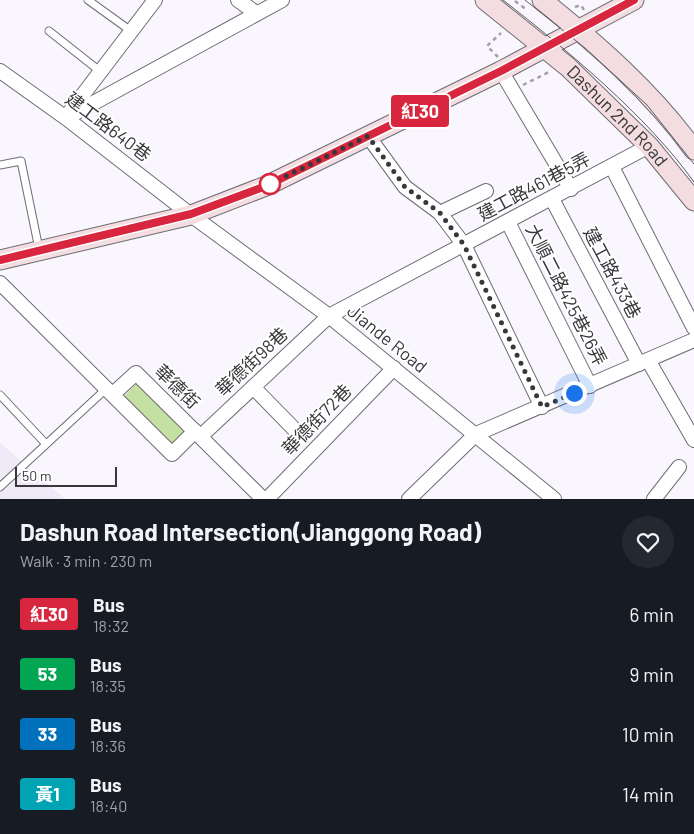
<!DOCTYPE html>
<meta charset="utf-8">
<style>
body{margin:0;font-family:Barlow,"Noto Sans TC",sans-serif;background:#242831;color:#f1f3f6;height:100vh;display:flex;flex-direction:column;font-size:19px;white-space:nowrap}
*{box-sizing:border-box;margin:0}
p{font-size:16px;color:#9ea1a6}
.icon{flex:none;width:28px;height:28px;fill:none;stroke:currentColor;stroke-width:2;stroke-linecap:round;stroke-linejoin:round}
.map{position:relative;height:499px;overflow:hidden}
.sheet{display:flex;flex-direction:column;background:#171b24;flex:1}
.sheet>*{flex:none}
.badge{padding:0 10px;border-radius:4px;font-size:18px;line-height:32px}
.scale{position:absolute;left:15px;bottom:12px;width:102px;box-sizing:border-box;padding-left:5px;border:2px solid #39373a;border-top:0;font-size:14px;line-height:18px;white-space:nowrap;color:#39373a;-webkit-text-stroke:4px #fff;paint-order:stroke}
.you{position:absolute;width:25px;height:25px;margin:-12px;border:4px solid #fff;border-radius:50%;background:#1a73e8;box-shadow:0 0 0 8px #1a73e833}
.map>.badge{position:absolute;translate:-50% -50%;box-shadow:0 0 0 2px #fff}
.round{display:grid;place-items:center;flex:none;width:52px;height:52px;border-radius:26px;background:#242831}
.summary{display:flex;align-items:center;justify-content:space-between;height:85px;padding:0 20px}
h1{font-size:24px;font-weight:700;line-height:38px}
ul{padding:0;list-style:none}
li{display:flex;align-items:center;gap:15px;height:60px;padding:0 20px}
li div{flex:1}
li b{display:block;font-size:19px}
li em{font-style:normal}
li .badge{min-width:55px;font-weight:700;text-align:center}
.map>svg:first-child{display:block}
</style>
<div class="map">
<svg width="694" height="499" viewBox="0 0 694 499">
<rect width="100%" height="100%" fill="#f9f6fe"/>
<!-- built -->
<path fill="#efe9f8" d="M0 443 65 499H0Z"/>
<!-- green -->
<path fill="#c4e1a3" d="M138 382 189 432 174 447 123 397Z"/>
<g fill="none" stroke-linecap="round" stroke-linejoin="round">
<!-- lane casing -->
<g stroke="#6f6c74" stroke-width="9">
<g id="lane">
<path d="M88 0 131 31"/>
<path d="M49 31 101 72"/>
<path d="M0 165 21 161 39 249"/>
<path d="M0 395 46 444"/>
<path d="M0 487 107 388"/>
</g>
</g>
<!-- street casing -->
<g stroke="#6f6c74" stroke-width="16">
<g id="street">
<path d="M238 0 256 13"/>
<path d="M0 71 66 118 191 215 329 316 554 499"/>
<path d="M501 71 571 189"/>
<path d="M69 113 155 0"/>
<path d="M66 118 282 0"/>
<path d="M368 136 405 187 440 213 464 245 542 407"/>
<path d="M612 167 694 328"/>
<path d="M552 199 639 364"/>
<path d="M440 213 486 191"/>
<path d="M508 222 590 386"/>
<path d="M0 283 172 454 195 431"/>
<path d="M648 360 694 440"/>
<path d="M253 387 295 430"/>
<path d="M113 394 136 373 263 499"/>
<path d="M201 436 329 316 649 146"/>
<path d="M267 499 394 368"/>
<path d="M409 499 476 434 694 340"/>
<path d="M654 499 679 467"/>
</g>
</g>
<!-- secondary casing -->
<g stroke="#6f6c74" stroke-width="21">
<g id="secondary">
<path id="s1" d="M485 0 568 67 649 146 694 201"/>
<path d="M542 0C598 45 652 92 694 150"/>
<path d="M0 260 191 215 266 186 501 71 634 0"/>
</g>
</g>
<!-- path -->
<g stroke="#a3a1a6" stroke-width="2.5" stroke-dasharray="4 4" stroke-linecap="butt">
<path d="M515 1 527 10"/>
<path d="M575 7 581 5 584 10"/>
<path d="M498 57 487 46 501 33"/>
<path d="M523 85 549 72"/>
</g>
<!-- lane -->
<use href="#lane" stroke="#fff" stroke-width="7"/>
<!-- street -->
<use href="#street" stroke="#fff" stroke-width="14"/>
<!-- secondary -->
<use href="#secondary" stroke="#f3dde1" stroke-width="19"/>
<!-- tram -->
<g stroke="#5d5b5f" stroke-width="1">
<path d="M503 0C567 50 647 116 694 182"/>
<path d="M525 0 585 48 647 105 694 164"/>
</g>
</g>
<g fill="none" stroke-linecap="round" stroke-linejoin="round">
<!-- line casing -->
<g stroke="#fff" stroke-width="11">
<path id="line" d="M0 260 191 214 266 186 501 71 634 0"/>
</g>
<!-- line -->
<use href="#line" stroke="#d7263d" stroke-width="8"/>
<!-- walk -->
<path stroke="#39373a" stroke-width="5" stroke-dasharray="0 9" d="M270 184 266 186 368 136 405 187 440 213 464 245 542 407 574 393"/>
</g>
<!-- markers -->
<circle fill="#fff" stroke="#d7263d" stroke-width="2.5" cx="270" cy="184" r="10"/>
<g text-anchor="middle" stroke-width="4" stroke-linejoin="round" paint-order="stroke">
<!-- street labels -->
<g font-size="18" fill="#39373a" stroke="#fff">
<text dy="6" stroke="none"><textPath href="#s1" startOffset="176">Dashun 2nd Road</textPath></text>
<text transform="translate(108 127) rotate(37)" y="6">建工路640巷</text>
<text transform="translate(534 187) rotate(-28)" y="6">建工路461巷5弄</text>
<text transform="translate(612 273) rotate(62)" y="6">建工路433巷</text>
<text transform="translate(566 295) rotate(63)" y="6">大順二路425巷26弄</text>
<text transform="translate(387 339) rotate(39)" y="6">Jiande Road</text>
<text transform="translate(252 362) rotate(-43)" y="6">華德街98巷</text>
<text transform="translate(177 387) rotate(44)" y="6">華德街</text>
<text transform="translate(317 420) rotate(-46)" y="6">華德街72巷</text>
</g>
</g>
</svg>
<div class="scale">50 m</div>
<div class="you" style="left:574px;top:393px"></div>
<b class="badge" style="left:420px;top:111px;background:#d7263d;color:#fff">紅30</b>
</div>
<section class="sheet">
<div class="summary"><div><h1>Dashun Road Intersection(Jianggong Road)</h1><p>Walk · 3 min · 230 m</p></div><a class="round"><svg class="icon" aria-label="heart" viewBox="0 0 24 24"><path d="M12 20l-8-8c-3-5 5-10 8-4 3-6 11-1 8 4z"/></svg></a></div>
<ul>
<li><span class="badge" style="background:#d7263d;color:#fff">紅30</span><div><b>Bus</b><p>18:32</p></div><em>6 min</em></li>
<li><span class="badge" style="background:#00a651;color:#fff">53</span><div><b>Bus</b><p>18:35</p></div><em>9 min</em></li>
<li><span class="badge" style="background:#0072bc;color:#fff">33</span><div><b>Bus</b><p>18:36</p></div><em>10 min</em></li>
<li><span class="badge" style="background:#00a3b4;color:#fff">黃1</span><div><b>Bus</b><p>18:40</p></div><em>14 min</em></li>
</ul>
</section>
